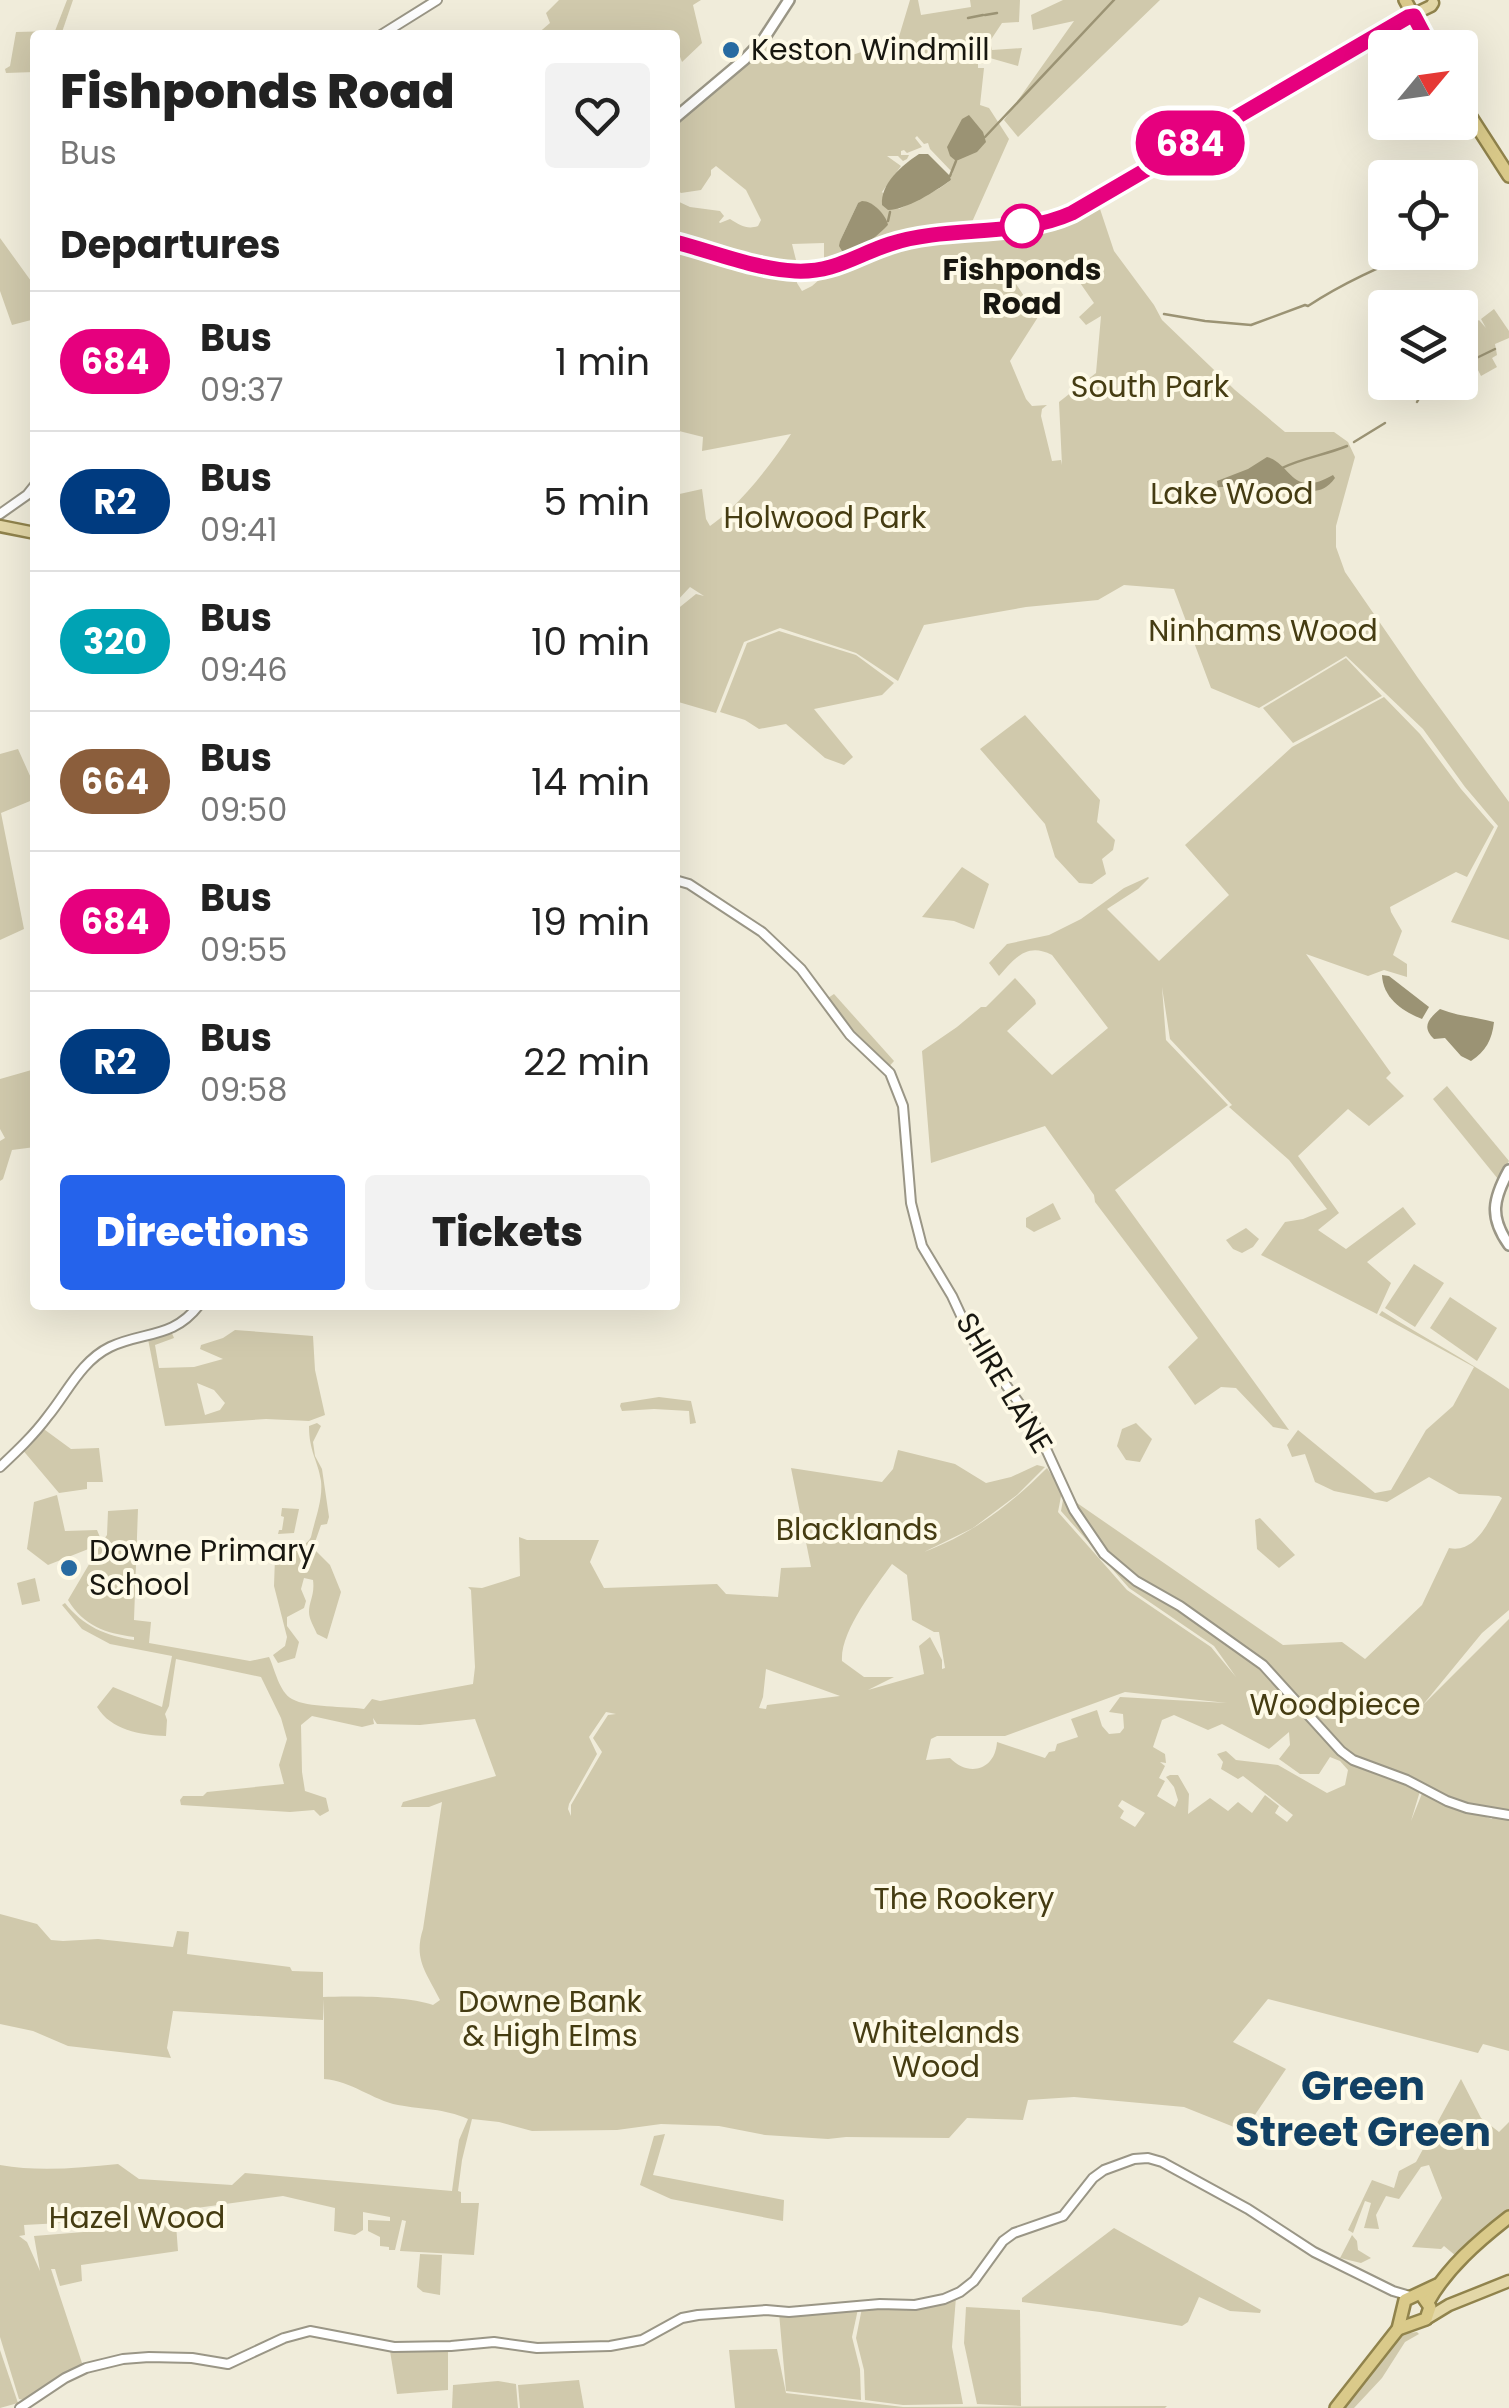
<!DOCTYPE html>
<style>
body{margin:0;font-family:Poppins,sans-serif;background:#f2f2f2;color:#222;height:100vh;display:flex;flex-direction:column;font-size:38px;white-space:nowrap}
*{box-sizing:border-box;margin:0}
p{font-size:32px;color:#767676}
.icon{flex:none;width:55px;height:55px;fill:none;stroke:currentColor;stroke-width:2;stroke-linecap:round;stroke-linejoin:round}
.map{position:relative;flex:1;overflow:hidden}
.drawer{position:absolute;left:30px;top:30px;width:650px;height:1280px;display:flex;flex-direction:column;background:#fff;border-radius:10px;box-shadow:0 10px 40px #0002}
.drawer>*{flex:none}
.badge{padding:0 20px;border-radius:32px;font-size:35px;line-height:65px}
.needle{width:65px;rotate:61deg}
.controls{position:absolute;left:1368px;top:30px;display:grid;gap:20px}
.controls a{display:grid;place-items:center;width:110px;height:110px;border-radius:10px;background:#fff;box-shadow:0 10px 40px #0002;font-size:50px}
.map>.badge{position:absolute;translate:-50% -50%;box-shadow:0 0 0 5px #fff}
h2{padding:0 30px;font-size:38px;line-height:90px}
.round{display:grid;place-items:center;flex:none;width:105px;height:105px;border-radius:10px;background:#f2f2f2}
.overview{display:flex;align-items:center;justify-content:space-between;height:170px;padding:0 30px}
h1{font-size:48px;font-weight:800;line-height:75px}
.button{display:flex;gap:20px;margin-top:auto;padding:20px 30px}
.button a{flex:1;height:115px;border-radius:10px;background:#2563eb;color:#fff;font-size:40px;font-weight:800;line-height:115px;text-align:center}
.button a+a{background:#f2f2f2;color:#222}
ul{padding:0;list-style:none}
li{display:flex;align-items:center;gap:30px;height:140px;padding:0 30px;border-top:2px solid #e0e0e0}
li div{flex:1}
li b{display:block;font-size:38px}
li em{font-style:normal}
li .badge{min-width:110px;font-weight:700;text-align:center}
.map>svg:first-child{display:block}
</style>
<div class="map">
<svg width="1509" height="2408" viewBox="0 0 1509 2408">
<rect width="100%" height="100%" fill="#f0ecda"/>
<!-- green -->
<g fill="#d0c9ac" fill-rule="evenodd">
<path d="M67 0H73L61 35H35V72L6 73 5 69 10 66 16 32 55 31Z"/>
<path d="M559 0H701L693 5 702 43 682 62 675 44V35H536L550 23 546 13Z"/>
<path d="M910 0H918L921 15 971 7 970 0H1020L1019 22 1002 23 990 41 992 50 1022 48 1018 66 990 58 985 64H978V68H984L980 105 989 108 1009 139 968 231 1050 228 1098 203 1114 251 1154 305 1162 320 1235 390 1285 432H1334L1348 442 1355 457 1336 526V547L1345 572 1418 678 1509 802V940L1451 922 1498 826 1465 787 1423 729 1346 656 1259 708 1211 688 1174 589 1124 585 1098 600 1026 607 924 625 898 681 856 653 780 628 744 642 716 713 675 701V611L696 594 704 596 690 587 675 603V495L702 489 706 519 710 526C740 505 771 465 791 434L702 451 703 437 675 430V200L690 207 720 211 724 216 719 222 720 223 730 219C740 225 747 230 758 226L761 220 746 190 716 166 711 170V175L701 190 681 193 675 188V126L745 65 763 45 770 48 773 45 814 44 840 59 898 40ZM917 136 924 144 928 143 930 149 953 173 950 176 951 180 940 188 899 209 882 192 901 166 887 156H898L903 161 907 159 909 155H901V151L904 150 907 153 922 147 915 138ZM858 203 888 225 858 249 840 241ZM824 243V264L828 272 812 286 802 291 797 283V264L792 244ZM1067 264 1094 303 1079 317 1086 325 1101 316 1096 373 1059 402 1062 465 1061 460 1052 461 1041 416 1042 409 1047 405 1032 406 1026 399 1010 361 1038 317 1012 278Z"/>
<path d="M1063 0H1160L1018 137 1004 120 1074 21 1033 30 1031 15Z"/>
<path d="M0 238 31 281 35 283V319L12 325 0 291Z"/>
<path d="M1494 309 1509 331V338L1495 344 1497 355 1492 358 1497 367 1481 376 1476 366 1470 369 1460 359V320L1467 329 1479 320 1486 328 1481 319Z"/>
<path d="M779 631 856 655 894 683 882 695 814 709 853 757 844 765 825 758 786 724 759 729 745 720 720 712 747 643Z"/>
<path d="M1346 658 1382 696 1293 743 1263 708Z"/>
<path d="M1384 697 1420 734 1461 789 1494 827 1467 877 1456 872 1390 907 1391 912 1402 931 1393 955 1407 964V977L1384 970 1368 976 1306 954 1391 1073 1386 1078 1404 1096 1369 1126 1348 1109 1298 1156 1339 1213 1318 1230 1346 1249 1403 1207 1416 1224 1367 1262 1391 1283 1377 1314 1261 1255 1285 1222 1303 1219 1327 1209 1289 1160 1229 1107 1232 1105 1170 1039 1162 987 1166 1040 1228 1105 1115 1190 1289 1430 1273 1427 1236 1388 1221 1387 1195 1405 1168 1367 1198 1338 1095 1202 1094 1195 1045 1126 931 1163 922 1051 957 1027 981 1007H986L1015 978 1035 1000 1036 1004 1007 1031 1052 1075 1108 1028 1052 955C1027 942 1015 958 999 976L989 963 1007 944 1049 935 1081 919 1124 888 1148 877 1149 878 1138 889 1107 909 1159 961 1229 895 1185 845 1292 747Z"/>
<path d="M1025 715 1100 800 1097 822 1115 840 1113 850 1102 859 1106 874 1092 884 1079 883 1055 857 1045 824 980 749Z"/>
<path d="M18 749 35 787V799L1 813 24 929 0 940V754Z"/>
<path d="M962 867 989 884 974 929 954 921 922 917Z"/>
<path d="M834 994 894 1061 886 1070 852 1035 825 1000Z"/>
<path d="M35 1069V1147L12 1150 3 1179 0 1181V1141L5 1138 0 1129V1079Z"/>
<path d="M1447 1086 1509 1161 1498 1179 1433 1099Z"/>
<path d="M1053 1203 1061 1219 1034 1232 1026 1227V1218Z"/>
<path d="M1246 1228 1259 1239 1253 1247 1242 1253 1233 1249 1226 1240Z"/>
<path d="M1414 1264 1444 1283 1415 1327 1385 1308Z"/>
<path d="M1450 1297 1497 1328 1477 1361 1430 1328Z"/>
<path d="M1382 1311C1424 1338 1468 1360 1509 1389V1610L1482 1633 1422 1706 1509 1619V1812L1453 1802 1397 1774 1398 1778 1420 1791 1411 1821 1423 1791 1446 1803 1492 1819 1493 1815 1509 1817V2051L1483 2044 1478 2053 1268 1999 1233 2042 1286 2069 1244 2131 1184 2107 1074 2097 1028 2100 1023 2120 967 2118 949 2138 846 2137 828 2139 765 2135 719 2126 661 2124 617 2130 532 2131 499 2122 472 2119 462 2160 458 2191 461 2192V2203H479L474 2255 400 2251 406 2221 402 2220 395 2250H389V2247L380 2246V2237L368 2231V2220L390 2221V2217L363 2212V2230L355 2235 334 2231 335 2208 283 2196 175 2211 178 2251 81 2265 82 2281 60 2286 55 2269H51L83 2366 66 2371 25 2400 19 2399 0 2337V2165C39 2172 78 2168 118 2164L139 2179 232 2185 245 2173 452 2191 459 2140 468 2119C443 2108 424 2110 398 2105 372 2100 352 2081 324 2079V1999L323 2020 173 2011 167 2048 171 2058 68 2046 33 2031 0 2024V1914L37 1924 51 1940 63 1941 98 1939 173 1947 177 1931 189 1932 187 1954 290 1967 292 1971 323 1972V1997C352 1996 408 1996 433 2005L440 2000C427 1973 413 1960 423 1929L442 1802 429 1807H401L403 1802 496 1776 475 1719 420 1725 377 1724 373 1718 374 1724 362 1727 312 1716 301 1725 302 1772 305 1791 326 1798 329 1811 320 1816 314 1810 290 1812 181 1805 180 1800 183 1796H203L207 1792 284 1784 279 1765 287 1739 281 1718 261 1677 176 1659 169 1706 165 1714 167 1720 166 1736C140 1735 111 1730 97 1707L113 1687 162 1707 172 1656 110 1644 82 1629 62 1605 65 1603C83 1626 106 1636 134 1640V1637C105 1633 84 1626 68 1600L101 1544 48 1565 27 1549 34 1502 57 1495 65 1531 97 1530 102 1542 107 1535 108 1511 138 1509 134 1620 151 1622 149 1643 250 1661 269 1657C275 1669 279 1692 292 1699 308 1708 345 1706 364 1709L372 1699 380 1701 473 1684 475 1667 471 1590 468 1587 482 1588 520 1576 519 1537 527 1540H599L590 1562 604 1588 717 1584 726 1594 778 1597 781 1568 811 1567 791 1468 882 1482 893 1469 898 1450 955 1464 986 1483 1011 1477 1037 1465 1045 1467 1017 1495 973 1528 924 1552C974 1533 1010 1505 1047 1468L1062 1491 1058 1512 1127 1590 1211 1647 1236 1677 1214 1646 1129 1588 1061 1511 1064 1494 1283 1645 1342 1642 1365 1659 1422 1605 1449 1548C1477 1554 1490 1518 1502 1498L1499 1496 1459 1494 1429 1477 1387 1502 1334 1491 1315 1482 1305 1454 1292 1457 1287 1445 1298 1430 1375 1493 1391 1490 1426 1430 1453 1406 1474 1367 1379 1315ZM892 1564 907 1575 912 1620 934 1632H939L945 1668 942 1669V1660L930 1637 919 1646 924 1674 868 1690 894 1677H864L842 1661C840 1631 875 1588 892 1564ZM766 1669 840 1696 767 1705 766 1709 759 1708 763 1697ZM1125 1692 1227 1703 1120 1697 1109 1712 1123 1714 1124 1728 1120 1733 1109 1734 1102 1726 1097 1710 1071 1719 1078 1737 1057 1744 1055 1751 1049 1752 1045 1758 997 1742C995 1771 968 1777 950 1758L926 1760 931 1739 937 1736H1005ZM606 1712 616 1714 608 1715 593 1738 602 1752 571 1805V1816L568 1809 569 1804 597 1754 589 1737ZM1174 1715 1208 1730 1222 1724 1269 1749 1289 1732 1290 1745 1279 1759 1300 1774H1319L1330 1757 1340 1761 1348 1770 1345 1785 1327 1793 1278 1765 1236 1760 1226 1751 1217 1754 1223 1762 1221 1769 1238 1779 1243 1776 1293 1815 1287 1822 1275 1813 1279 1806 1265 1795 1252 1813 1238 1802 1228 1811 1210 1798 1188 1814 1189 1794 1178 1775H1170L1166 1777 1174 1787 1178 1800 1175 1807 1157 1796 1165 1781 1159 1778 1165 1766 1160 1762 1166 1763 1165 1754 1153 1747 1162 1720ZM1122 1800 1145 1813 1135 1827 1120 1818 1124 1811 1118 1806ZM61 2223 67 2228 97 2227 96 2231 34 2236 40 2271 27 2242 19 2236 25 2235 24 2225Z"/>
<path d="M235 1330 313 1336 315 1370 325 1415 309 1421 266 1419 165 1426 148 1339 171 1331 174 1338 155 1345 159 1368 194 1367 223 1359 200 1349 201 1345 223 1338ZM197 1383 214 1390 225 1403 220 1410 205 1415Z"/>
<path d="M659 1397 691 1401 696 1423 690 1424 689 1411 654 1409 622 1411 620 1406 621 1403Z"/>
<path d="M317 1423 321 1426 313 1442 315 1456 322 1469 329 1517 327 1524 321 1525 313 1548 330 1565 341 1592 327 1639 317 1634C314 1627 309 1619 309 1612 309 1601 315 1595 313 1580L304 1578 301 1589 306 1601 304 1608 287 1617V1626L299 1642 295 1658 278 1663 273 1655 285 1646 287 1637 274 1586 275 1557C287 1552 305 1549 311 1537 315 1519 323 1500 321 1481 318 1460 309 1452 309 1426Z"/>
<path d="M1136 1423 1152 1439 1140 1462 1126 1460 1117 1446 1122 1429Z"/>
<path d="M41 1427 71 1449 99 1448 103 1482H87V1489L59 1493 21 1448Z"/>
<path d="M282 1508 299 1509 294 1533 278 1534 279 1530H282L284 1517 281 1516Z"/>
<path d="M1260 1518 1295 1555 1279 1568 1257 1549 1255 1520Z"/>
<path d="M35 1578 40 1601 22 1605 17 1583Z"/>
<path d="M1461 2079 1481 2118 1499 2132 1509 2122V2210L1456 2256 1444 2246 1441 2249 1412 2247 1442 2198 1429 2165 1421 2167 1399 2199 1386 2196 1376 2215 1379 2229 1364 2228 1371 2203 1365 2201 1353 2233 1348 2230 1372 2180 1394 2188 1399 2171 1416 2162Z"/>
<path d="M665 2134 653 2175 784 2200 783 2221 671 2199 640 2185 654 2136Z"/>
<path d="M1114 2228 1261 2310 1260 2313 1230 2311 1199 2297 1188 2322 1182 2326 1100 2312 1022 2302V2298Z"/>
<path d="M1352 2235 1357 2241 1358 2250 1371 2258 1361 2263 1340 2258Z"/>
<path d="M420 2254 442 2255 440 2295 423 2292 417 2287Z"/>
<path d="M956 2297 952 2347 963 2404 903 2405 865 2400 864 2370 856 2338 862 2308Z"/>
<path d="M966 2307 1020 2310 1021 2406 977 2404 964 2343Z"/>
<path d="M858 2309 852 2337 860 2369 861 2400 786 2391 779 2313Z"/>
<path d="M1417 2332 1419 2334 1405 2342 1382 2378 1354 2408H1342L1400 2334Z"/>
<path d="M418 2349H448V2390L397 2394 390 2351Z"/>
<path d="M777 2349 786 2393 903 2407 1167 2406 1165 2408H735L729 2350Z"/>
<path d="M0 2350 18 2403 0 2408Z"/>
<path d="M579 2380 584 2408H520L518 2385Z"/>
<path d="M498 2381 516 2384 518 2408H452L453 2385Z"/>
</g>
<!-- water -->
<g fill="#9b9374">
<path d="M969 115 983 132 986 142 977 152 956 161 950 156 947 147 962 119Z"/>
<path d="M919 154H928L950 176 951 180C934 192 908 209 888 210L882 205C880 184 902 165 919 154Z"/>
<path d="M862 201C873 201 886 215 888 225 876 237 859 252 842 251L839 246 840 241 858 203Z"/>
<path d="M1267 457C1292 464 1291 499 1333 475L1335 478C1319 500 1303 487 1282 487 1271 486 1261 494 1251 498L1230 487H1218L1217 481 1248 469Z"/>
<path d="M1382 975 1389 976 1429 1007 1422 1019C1402 1011 1383 998 1382 975Z"/>
<path d="M1440 1009C1457 1016 1476 1017 1494 1022 1492 1040 1486 1051 1471 1061L1461 1056 1445 1038 1434 1039C1421 1026 1429 1019 1440 1009Z"/>
</g>
<g fill="none" stroke-linecap="round" stroke-linejoin="round">
<!-- stream -->
<g stroke="#9b9374" stroke-width="2.5">
<path d="M985 15 997 13"/>
<path d="M968 18 983 15"/>
<path d="M985 137 1114 0"/>
<path d="M950 176 956 161"/>
<path d="M888 221 890 212"/>
<path d="M1460 238 1463 235"/>
<path d="M1164 314 1205 321 1251 325 1305 305 1308 306C1340 285 1383 264 1420 252"/>
<path d="M1460 366 1495 349"/>
<path d="M1417 402 1422 393 1431 391 1436 382"/>
<path d="M1354 442 1385 423"/>
<path d="M1282 468C1302 458 1325 455 1347 446"/>
</g>
<!-- tertiary casing -->
<g stroke="#9a9686" stroke-width="12">
<g id="tertiary">
<path d="M381 35 437 0"/>
<path d="M0 514 27 495 35 485"/>
<path d="M675 880 689 884 762 932 801 969 850 1035 890 1073 903 1106 911 1203 922 1246 952 1296 971 1337 1035 1425 1074 1510 1104 1554 1136 1581 1180 1606 1263 1665 1341 1751 1353 1760 1407 1780 1447 1801 1467 1808 1509 1815"/>
<path d="M0 1467C17 1451 34 1435 48 1416 67 1393 81 1361 110 1347 144 1331 173 1339 199 1305"/>
<path d="M20 2408 65 2378 86 2368 123 2359 149 2357 192 2358 228 2364 284 2338 310 2331 394 2347 451 2346 494 2342 537 2348 610 2346 642 2340 682 2318 698 2315 766 2310 789 2312 880 2304 915 2305 944 2299 960 2292 974 2281 1003 2241 1014 2233 1063 2216 1093 2178 1104 2170 1134 2159 1148 2158 1162 2162 1248 2209 1314 2252 1393 2291 1410 2296"/>
</g>
</g>
<!-- secondary casing -->
<g stroke="#9a9686" stroke-width="14">
<g id="secondary">
<path d="M675 118 745 59 763 40 789 0"/>
<path d="M1509 1170C1493 1199 1489 1217 1509 1245"/>
</g>
</g>
<!-- primary casing -->
<g stroke="#90834c" stroke-width="15">
<g id="primary">
<path d="M675 242 769 267 805 271 843 265 893 243 988 229 1036 225 1059 219 1408 17 1431 6 1433 3"/>
<path d="M0 526 35 533"/>
<path d="M1426 2319 1449 2305 1509 2281"/>
</g>
</g>
<!-- trunk casing -->
<g stroke="#90834c" stroke-width="16">
<g id="trunk">
<path d="M1405 0 1431 48"/>
<path d="M1460 100 1509 176"/>
<path d="M1428 2302C1447 2268 1478 2241 1509 2217"/>
<path d="M1398 2329 1426 2319 1430 2307 1423 2297"/>
<path d="M1336 2408 1398 2329 1405 2300 1437 2285"/>
</g>
</g>
<!-- tertiary -->
<use href="#tertiary" stroke="#fff" stroke-width="8"/>
<!-- secondary -->
<use href="#secondary" stroke="#fff" stroke-width="9"/>
<!-- primary -->
<use href="#primary" stroke="#e3d7a7" stroke-width="10"/>
<!-- trunk -->
<use href="#trunk" stroke="#daca8a" stroke-width="11"/>
</g>
<g fill="none" stroke-linecap="round" stroke-linejoin="round">
<!-- line casing -->
<g stroke="#fff" stroke-width="22">
<path id="line" d="M675 242C714 252 755 269 795 271 834 273 856 255 890 244 948 225 1017 238 1072 213L1408 17 1414 16 1431 48"/>
</g>
<!-- line -->
<use href="#line" stroke="#e6007e" stroke-width="15"/>
</g>
<!-- markers -->
<g fill="#286ba1" stroke="#fefae7" stroke-width="4">
<circle cx="731" cy="50" r="10"/>
<circle cx="69" cy="1568" r="10"/>
</g>
<circle fill="#fff" stroke="#e6007e" stroke-width="5" cx="1022" cy="226" r="20"/>
<g text-anchor="middle" stroke-width="8" stroke-linejoin="round" paint-order="stroke">
<!-- poi labels -->
<g font-size="30" fill="#181710" stroke="#fefae7" text-anchor="start">
<text x="751" y="60">Keston Windmill</text>
<text x="89" y="1561">Downe Primary<tspan x="89" dy="34">School</tspan></text>
</g>
<!-- stop labels -->
<g font-size="30" font-weight="bold" fill="#181710" stroke="#fefae7">
<text x="1022" y="280">Fishponds<tspan x="1022" dy="34">Road</tspan></text>
</g>
<!-- park labels -->
<g font-size="30" fill="#453c12" stroke="#fefae7">
<text x="1150" y="397">South Park</text>
<text x="1232" y="504">Lake Wood</text>
<text x="825" y="528">Holwood Park</text>
<text x="1263" y="641">Ninhams Wood</text>
<text x="857" y="1540">Blacklands</text>
<text x="1335" y="1715">Woodpiece</text>
<text x="964" y="1909">The Rookery</text>
<text x="550" y="2012">Downe Bank<tspan x="550" dy="34">&amp; High Elms</tspan></text>
<text x="936" y="2043">Whitelands<tspan x="936" dy="34">Wood</tspan></text>
<text x="137" y="2228">Hazel Wood</text>
</g>
<!-- street labels -->
<g font-size="30" fill="#181710" stroke="#fefae7">
<text transform="translate(1004 1383) rotate(59)" y="10">SHIRE LANE</text>
</g>
<!-- district labels -->
<g font-size="40" font-weight="bold" fill="#114064" stroke="#fefae7">
<text x="1363" y="2100">Green<tspan x="1363" dy="46">Street Green</tspan></text>
</g>
</g>
</svg>
<div class="controls">
<a><svg class="needle" viewBox="-14 -14 28 28"><path d="M0-13l5 13h-10z" fill="#e53935"/><path d="M0 13l5-13h-10z" fill="#767676"/></svg></a>
<a><svg class="icon" aria-label="locate" viewBox="0 0 24 24"><circle cx="12" cy="12" r="6"/><path d="M12 2v4M12 18v4M2 12h4M18 12h4"/></svg></a>
<a><svg class="icon" aria-label="layers" viewBox="0 0 24 24"><path d="M12 4l9 5-9 5-9-5zM3 14l9 5 9-5"/></svg></a>
</div>
<b class="badge" style="left:1190px;top:143px;background:#e6007e;color:#fff">684</b>
<section class="drawer">
<div class="overview"><div><h1>Fishponds Road</h1><p>Bus</p></div><a class="round"><svg class="icon" aria-label="heart" viewBox="0 0 24 24"><path d="M12 20l-8-8c-3-5 5-10 8-4 3-6 11-1 8 4z"/></svg></a></div>
<h2>Departures</h2>
<ul>
<li><span class="badge" style="background:#e6007e;color:#fff">684</span><div><b>Bus</b><p>09:37</p></div><em>1 min</em></li>
<li><span class="badge" style="background:#003b80;color:#fff">R2</span><div><b>Bus</b><p>09:41</p></div><em>5 min</em></li>
<li><span class="badge" style="background:#00a3b4;color:#fff">320</span><div><b>Bus</b><p>09:46</p></div><em>10 min</em></li>
<li><span class="badge" style="background:#8b5e3c;color:#fff">664</span><div><b>Bus</b><p>09:50</p></div><em>14 min</em></li>
<li><span class="badge" style="background:#e6007e;color:#fff">684</span><div><b>Bus</b><p>09:55</p></div><em>19 min</em></li>
<li><span class="badge" style="background:#003b80;color:#fff">R2</span><div><b>Bus</b><p>09:58</p></div><em>22 min</em></li>
</ul>
<div class="button"><a>Directions</a><a>Tickets</a></div>
</section>
</div>
